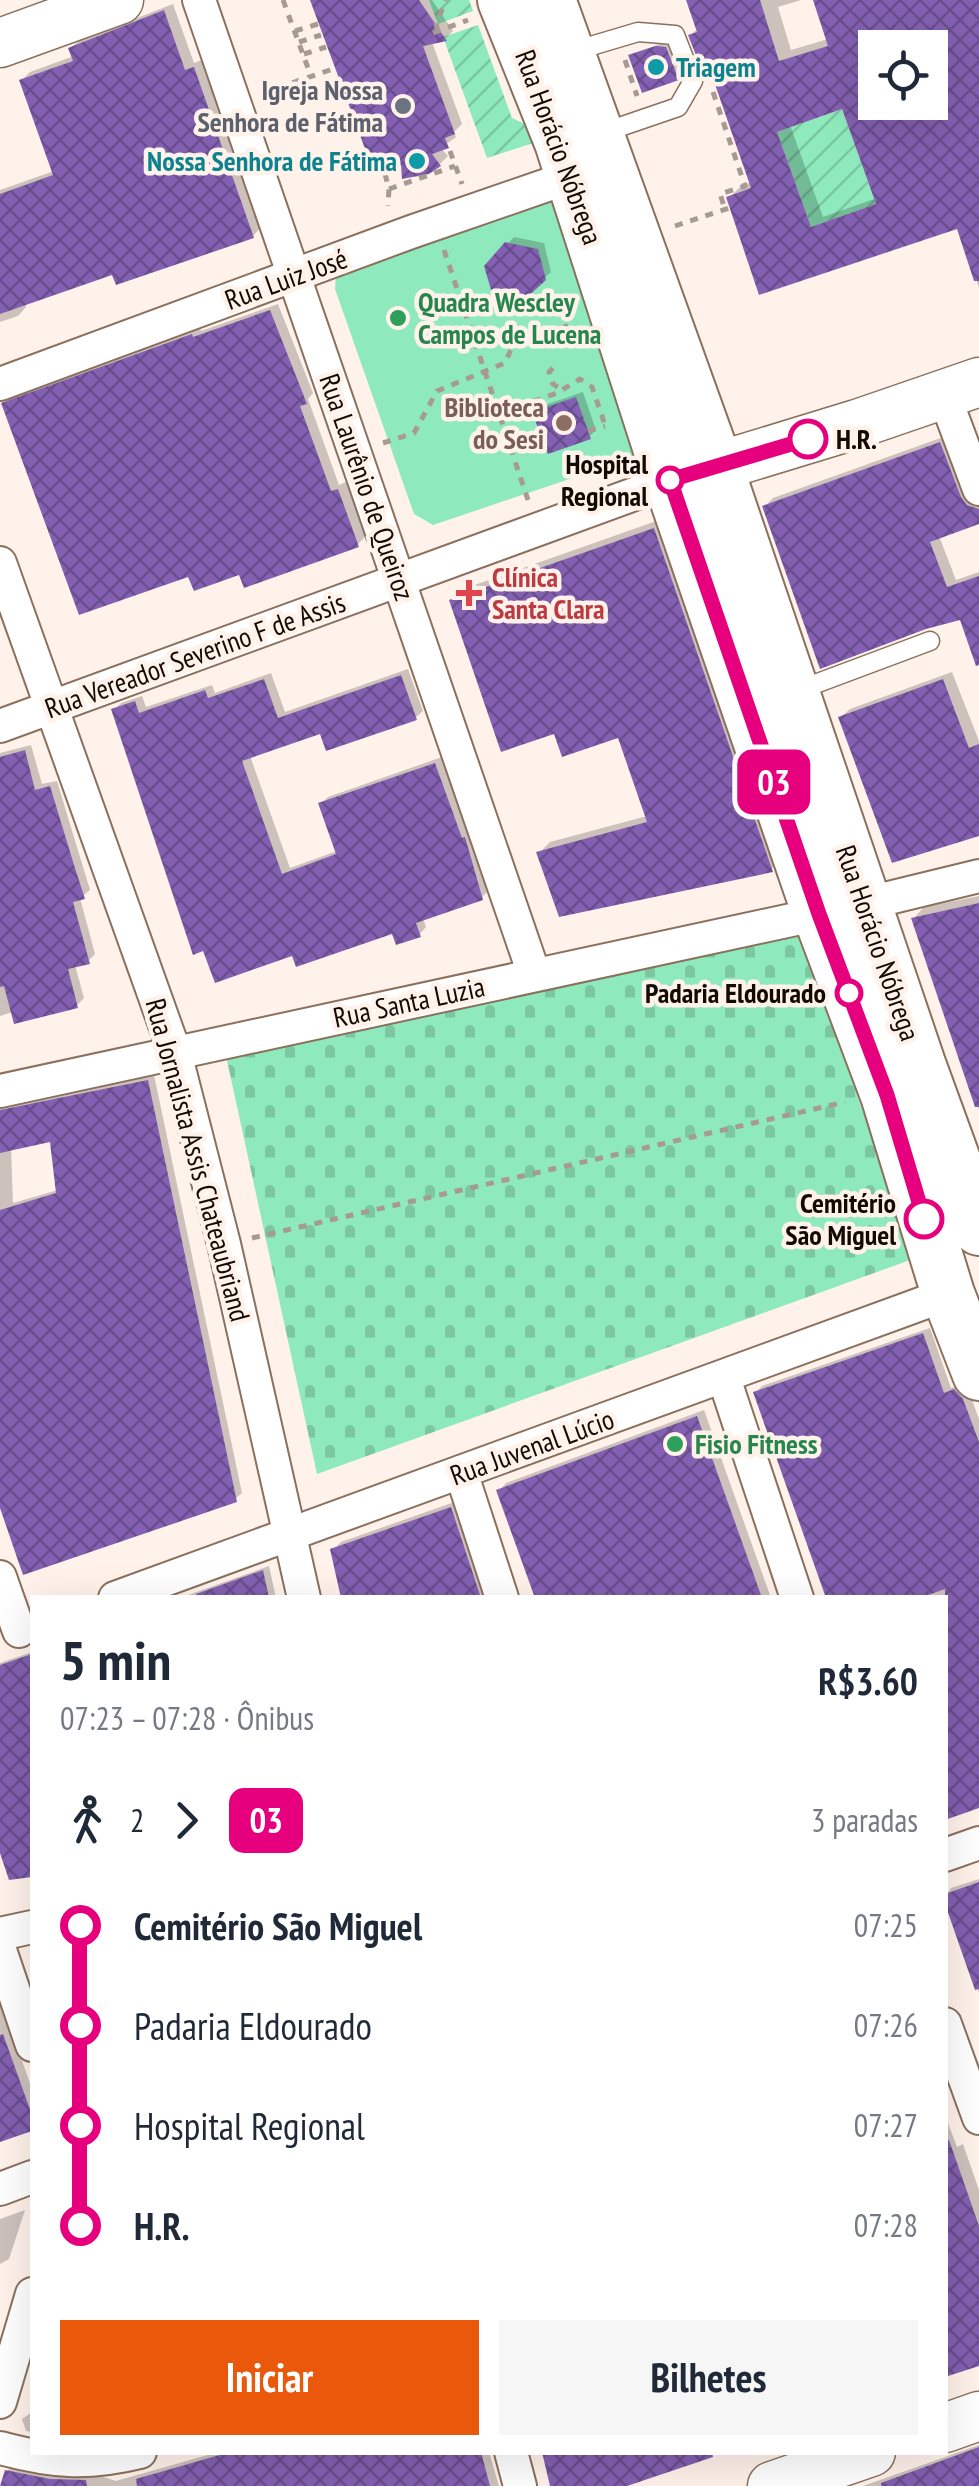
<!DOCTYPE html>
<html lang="pt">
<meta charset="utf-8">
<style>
body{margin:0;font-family:"PT Sans Narrow",sans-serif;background:#f6f6f7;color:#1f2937;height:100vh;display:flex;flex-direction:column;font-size:38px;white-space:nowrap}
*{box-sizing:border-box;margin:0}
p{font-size:32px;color:#747a83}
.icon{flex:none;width:55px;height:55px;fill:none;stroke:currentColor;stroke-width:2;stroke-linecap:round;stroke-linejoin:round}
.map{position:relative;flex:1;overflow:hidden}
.panel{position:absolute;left:30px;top:1595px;width:918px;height:860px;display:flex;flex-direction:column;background:#fff;border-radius:0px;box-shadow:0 10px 40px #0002}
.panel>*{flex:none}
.badge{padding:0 20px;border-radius:15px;font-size:35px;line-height:65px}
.buttons{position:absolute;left:858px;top:30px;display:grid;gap:20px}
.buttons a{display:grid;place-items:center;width:90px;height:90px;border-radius:0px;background:#fff;box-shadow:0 10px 40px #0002;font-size:50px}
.map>.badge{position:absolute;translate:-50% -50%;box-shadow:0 0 0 5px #fff}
.legs{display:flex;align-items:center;gap:15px;height:110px;padding:0 30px;font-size:32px}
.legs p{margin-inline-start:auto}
.summary{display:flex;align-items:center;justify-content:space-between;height:170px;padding:0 30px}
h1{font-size:55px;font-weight:700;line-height:75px}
.cta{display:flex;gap:20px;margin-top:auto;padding:20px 30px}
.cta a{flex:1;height:115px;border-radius:0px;background:#ea580c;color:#fff;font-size:40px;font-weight:700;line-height:115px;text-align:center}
.cta a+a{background:#f6f6f7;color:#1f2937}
ul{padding:0 30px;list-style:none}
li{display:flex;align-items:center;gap:35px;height:100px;font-size:38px}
li i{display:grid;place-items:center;width:15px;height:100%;margin:0 12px;background:currentColor}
li i::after{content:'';width:25px;height:25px;margin:-12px;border:8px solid;border-radius:50%;background:#fff}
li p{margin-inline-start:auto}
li:first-child i{background:linear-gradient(#0000 50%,currentColor 0)}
li:last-child i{background:linear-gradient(currentColor 50%,#0000 0)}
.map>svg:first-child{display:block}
</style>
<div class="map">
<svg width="979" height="2486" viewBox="0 0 979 2486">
<defs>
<pattern id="cemetery-stones" width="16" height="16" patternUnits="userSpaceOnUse" patternTransform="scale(2.5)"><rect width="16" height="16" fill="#8eeabd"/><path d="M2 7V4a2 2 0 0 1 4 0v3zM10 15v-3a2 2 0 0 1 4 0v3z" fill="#7ac7a1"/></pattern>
<pattern id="garden-furrows" width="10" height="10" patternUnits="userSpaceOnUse" patternTransform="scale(2.5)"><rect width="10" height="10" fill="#8eeabd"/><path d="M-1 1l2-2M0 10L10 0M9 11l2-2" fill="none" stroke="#7ac7a1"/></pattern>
<pattern id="building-cross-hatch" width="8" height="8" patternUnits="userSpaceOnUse" patternTransform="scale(2.5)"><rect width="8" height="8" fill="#8360b1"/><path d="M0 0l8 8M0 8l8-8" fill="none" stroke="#6a4d8e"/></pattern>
</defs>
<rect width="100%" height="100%" fill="#fff2ea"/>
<!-- green -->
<path fill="#8eeabd" d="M550 200 560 202 638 456 433 525 414 514 335 289 336 277 343 271Z"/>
<!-- cemetery -->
<path fill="url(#cemetery-stones)" d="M801 929 913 1259 317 1474 226 1056Z"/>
<!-- garden -->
<g fill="url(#garden-furrows)">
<path d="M429 0H469L473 11 438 24Z"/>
<path d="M478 25 512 118 527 125 533 143 487 158 443 37Z"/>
<path d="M842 109 876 204 811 227 777 132Z"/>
</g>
<!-- shadow -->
<g fill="#0003" fill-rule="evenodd">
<path d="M313 0H432L453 31 446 38 432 42 462 124 454 132 456 137 441 148 448 156 440 164 428 172 403 161Z"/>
<path d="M689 0H801L778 7 791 50 828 39 816 0H979V288L959 226 760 292 729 198 741 186 751 182 712 67 691 35 698 28ZM875 48H930V102H875ZM844 106 877 198 823 217 790 125Z"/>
<path d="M173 4 194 63 202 60 261 227 253 236 114 272 25 303 26 307 18 316 0 322V190L54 171 22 80 30 72 74 56 71 48 80 40Z"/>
<path d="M660 44 669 45 680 75 678 78 634 53Z"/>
<path d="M514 237 544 243 551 272 522 298 487 266Z"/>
<path d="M278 304 313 393 308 399 339 485 346 482 366 536 358 544 240 571 190 573 4 404 12 396 200 328 201 331Z"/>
<path d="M583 392 596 430 590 436 535 412 542 406Z"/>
<path d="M949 435 979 497V521L939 536 956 580 979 572V635L961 617 764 507 773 498Z"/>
<path d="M665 518 782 858 771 869 539 853 550 842 647 816 620 735 555 731 451 600 463 589Z"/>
<path d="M408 669 423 711 415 718 322 731 250 756 290 868 337 851 321 804 328 797 442 757 489 890 481 898 423 918 426 927 419 935 394 931 294 953 114 710 121 703 142 696 146 707 212 685 215 693 271 673 285 712Z"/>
<path d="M952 672 979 741V833L841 717 850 709Z"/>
<path d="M31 745 42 784 57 781 80 857 90 890 80 898 95 954 88 961 75 965 84 998 77 1005 13 1012 0 1016V753Z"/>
<path d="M979 896V1109L914 918 924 907Z"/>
<path d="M154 1075 242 1493 235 1499 0 1500V1104L12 1105ZM52 1139 58 1190 13 1203 11 1148Z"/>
<path d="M930 1328 951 1388 962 1384 969 1392 979 1419V1806L945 1817V1598H829L755 1393 762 1386Z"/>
<path d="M704 1410 771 1598H537L499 1491 506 1483Z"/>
<path d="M460 1500 491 1598H389L333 1550 341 1542Z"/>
<path d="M269 1566 276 1598H180Z"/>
<path d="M32 1652V1770L0 1784V1663Z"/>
<path d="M979 1879V1993L945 1897 951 1888Z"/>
<path d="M0 1998 32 2089V2128L0 2139Z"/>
<path d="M945 2115 957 2147 963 2144 979 2190V2363L945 2374Z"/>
<path d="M25 2210 9 2259 0 2264V2219Z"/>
<path d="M32 2412V2432L26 2431 22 2419Z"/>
<path d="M979 2445V2486H863Z"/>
<path d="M218 2452H489L499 2486H3L7 2471 15 2464 94 2474 116 2481Z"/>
</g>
<!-- building -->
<g fill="url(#building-cross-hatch)" fill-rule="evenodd">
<path d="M310 0H419L447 41 423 46 455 134 445 138 449 148 432 154 441 166 429 174 402 179 401 165 383 171 380 162 371 165Z"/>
<path d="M686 0H760L779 61 828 46 813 0H979V281H974L957 229 759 295 726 197 751 188 710 70 703 73 688 35 697 32ZM875 48H930V102H875ZM842 109 876 204 811 227 777 132Z"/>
<path d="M164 10 185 70 194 67 254 238 116 285 112 275 0 314V194L53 175 19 80 73 61 68 48Z"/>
<path d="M656 46 666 47 679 80 642 93 628 55Z"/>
<path d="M505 242 538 249 546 280 523 301 492 293 484 266Z"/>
<path d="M270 310 307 404 300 406 331 491 338 489 359 547 244 588 239 575 194 591 188 577 79 615 1 403 192 334 193 337Z"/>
<path d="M576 397 591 439 548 454 532 412Z"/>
<path d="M940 442 961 497 967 505 979 509V524L930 542 947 587 979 576V665L976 666 960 620 926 629 820 669 762 506Z"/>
<path d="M654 528 773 872 559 917 536 852 647 822 618 738 562 757 554 734 501 752 449 600Z"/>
<path d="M401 675 417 720 326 751 320 734 242 761 282 874 336 854 318 803 435 763 462 838 465 837 483 900 416 923 421 937 396 945 392 934 296 967 292 956 215 983 203 951 193 955 111 709 135 701 139 713 205 690 208 698 264 679 278 718Z"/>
<path d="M943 679 969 748 979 744V836L892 863 838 717Z"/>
<path d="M25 750 35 790 50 786 74 865 85 899 73 902 90 964 68 969 78 1008 14 1024 4 986 0 987V757Z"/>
<path d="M979 903V1107H975L911 918Z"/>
<path d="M148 1080 237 1502 23 1575 0 1508V1210L56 1193 50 1142 0 1153V1110Z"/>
<path d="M923 1333 944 1393 954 1389 963 1399 979 1442V1808L945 1820V1589L920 1598H826L753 1392Z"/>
<path d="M697 1416 762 1598H535L496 1490Z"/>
<path d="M451 1507 481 1598H341L330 1549Z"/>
<path d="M263 1570 269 1598H197L196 1594Z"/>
<path d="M32 1654V1877L9 1880 0 1853V1665Z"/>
<path d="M979 1882V1989L975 1990 945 1904V1894Z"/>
<path d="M3 2034 32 2115V2131L0 2142V2035Z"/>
<path d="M945 2140H949L979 2226V2366L945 2377Z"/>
<path d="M979 2447V2486H881V2483Z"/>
<path d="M230 2452H481L490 2486H137L136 2479Z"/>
<path d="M542 2452H712L713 2457 627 2486H550Z"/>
<path d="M5 2470 50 2479 86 2480 87 2486H0Z"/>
</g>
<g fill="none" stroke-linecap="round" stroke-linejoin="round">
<!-- lane casing -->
<g stroke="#8b705d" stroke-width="21">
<g id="lane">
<path d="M574 51 638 32 675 35 693 81 678 107 602 133"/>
<path d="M799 690 930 641"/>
</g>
</g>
<!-- street casing -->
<g stroke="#8b705d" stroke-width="36">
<g id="street">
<path d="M199 0 534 974"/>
<path d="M0 384 411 232 573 176"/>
<path d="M944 395 979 489"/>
<path d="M0 563 175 1053 224 1244 304 1598"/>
<path d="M0 726 670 481"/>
<path d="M864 904 979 876"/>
<path d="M0 1091 819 914"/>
<path d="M724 1378 797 1598"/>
<path d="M461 1472 502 1598"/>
<path d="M0 1577 19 1631"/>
<path d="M115 1598 948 1294"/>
<path d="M945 1855 979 1843"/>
<path d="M0 1934 32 1927"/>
<path d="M0 1950 32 2045"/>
<path d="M945 2024 979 2118"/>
<path d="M0 2189 32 2177"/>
<path d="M0 2402 32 2294"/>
<path d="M0 2448C52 2462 87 2465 140 2452"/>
<path d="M511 2452 520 2486"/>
</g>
</g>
<!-- secondary casing -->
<g stroke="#8b705d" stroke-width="51">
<g id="secondary">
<path d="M0 43 119 0"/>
<path d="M716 467 857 424 979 382"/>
<path d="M945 2428 979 2416"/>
<path d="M772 2486 871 2452"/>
</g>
</g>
<!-- primary casing -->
<g stroke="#8b705d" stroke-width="56">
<g id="primary">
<path d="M504 0 561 142 670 481 819 914 887 1095 948 1294 979 1374"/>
<path d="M549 0 708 442 919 1064 979 1229"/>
</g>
</g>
<!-- path -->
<g stroke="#a69a93" stroke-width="5" stroke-dasharray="8 8" stroke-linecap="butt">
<path d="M283 0 311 76"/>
<path d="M295 31 318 24"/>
<path d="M438 31 436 24 446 0"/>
<path d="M433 33 468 20"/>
<path d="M299 42 321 35"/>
<path d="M304 54 326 47"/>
<path d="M625 60 637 96"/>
<path d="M713 92 745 186 720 194 725 209"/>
<path d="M262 93 333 69"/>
<path d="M450 151 462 184"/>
<path d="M385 174 389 189 388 206"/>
<path d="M389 189 455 166"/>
<path d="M675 226 729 208"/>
<path d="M444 250 528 500"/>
<path d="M553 368 549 372 553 384 562 390"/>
<path d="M518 407 557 393 580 379 592 387 605 425"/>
<path d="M588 431 605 426"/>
<path d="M383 443 414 433 437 391 505 363 513 345 575 323"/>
<path d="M252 1238 845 1102"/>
</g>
<!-- lane -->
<use href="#lane" stroke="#fff" stroke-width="18"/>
<!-- street -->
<use href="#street" stroke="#fff" stroke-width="32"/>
<!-- secondary -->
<use href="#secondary" stroke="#fff" stroke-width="48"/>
<!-- primary -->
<use href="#primary" stroke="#fff" stroke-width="52"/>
</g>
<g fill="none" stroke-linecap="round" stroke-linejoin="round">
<!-- line-1 casing -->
<g stroke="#fff" stroke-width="22">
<path id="line-1" d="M808 439 670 480 819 914 887 1095 924 1219"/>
</g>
<!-- line-1 -->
<use href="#line-1" stroke="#e6007e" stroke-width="15"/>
</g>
<!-- markers -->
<g fill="#0f9aa8" stroke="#fff2ea" stroke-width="4">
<circle cx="656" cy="67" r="10"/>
<circle cx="417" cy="161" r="10"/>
</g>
<circle fill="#6b7280" stroke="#fff2ea" stroke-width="4" cx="403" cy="106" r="10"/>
<g fill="#2e9e5b" stroke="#fff2ea" stroke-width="4">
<circle cx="398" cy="318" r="10"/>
<circle cx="675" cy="1444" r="10"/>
</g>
<circle fill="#8d6e63" stroke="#fff2ea" stroke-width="4" cx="564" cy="423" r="10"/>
<g fill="#fff" stroke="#e6007e" stroke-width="5">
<circle cx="808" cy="439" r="18"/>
<circle cx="670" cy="480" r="12"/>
<circle cx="849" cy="993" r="12"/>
<circle cx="924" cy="1219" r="18"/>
</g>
<path fill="#e0444e" stroke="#fff2ea" stroke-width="4" d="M464 578h10v10h10v10h-10v10h-10v-10h-10v-10h10z"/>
<g text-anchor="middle" stroke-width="9" stroke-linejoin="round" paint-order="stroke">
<!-- culture labels -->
<g font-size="28" font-weight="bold" fill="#0d838f" stroke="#fff2ea" text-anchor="start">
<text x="676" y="77">Triagem</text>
<text x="397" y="171" text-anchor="end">Nossa Senhora de Fátima</text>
</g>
<!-- worship labels -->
<g font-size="28" font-weight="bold" fill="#5b616d" stroke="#fff2ea" text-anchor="end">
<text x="383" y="100">Igreja Nossa<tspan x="383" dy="32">Senhora de Fátima</tspan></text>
</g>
<!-- street labels -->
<g font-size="28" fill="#140a04" stroke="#fff2ea">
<text transform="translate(559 147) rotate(70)" y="10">Rua Horácio Nóbrega</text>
<text transform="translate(286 279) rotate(-20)" y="10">Rua Luiz José</text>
<text transform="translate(367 487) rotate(71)" y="10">Rua Laurênio de Queiroz</text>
<text transform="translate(195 655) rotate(-20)" y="10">Rua Vereador Severino F de Assis</text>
<text transform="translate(878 943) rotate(71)" y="10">Rua Horácio Nóbrega</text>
<text transform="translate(409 1002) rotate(-12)" y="10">Rua Santa Luzia</text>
<text transform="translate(198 1160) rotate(75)" y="10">Rua Jornalista Assis Chateaubriand</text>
<text transform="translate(532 1447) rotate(-20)" y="10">Rua Juvenal Lúcio</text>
</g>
<!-- leisure labels -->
<g font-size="28" font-weight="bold" fill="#27864d" stroke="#fff2ea" text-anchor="start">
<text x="418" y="312">Quadra Wescley<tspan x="418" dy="32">Campos de Lucena</tspan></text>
<text x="695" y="1454">Fisio Fitness</text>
</g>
<!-- education labels -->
<g font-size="28" font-weight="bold" fill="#785e54" stroke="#fff2ea" text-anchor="end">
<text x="544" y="417">Biblioteca<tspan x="544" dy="32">do Sesi</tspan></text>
</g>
<!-- stop labels -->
<g font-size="28" font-weight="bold" fill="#140a04" stroke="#fff2ea" text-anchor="end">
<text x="836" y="449" text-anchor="start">H.R.</text>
<text x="648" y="474">Hospital<tspan x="648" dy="32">Regional</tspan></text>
<text x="826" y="1003">Padaria Eldourado</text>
<text x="896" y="1213">Cemitério<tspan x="896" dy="32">São Miguel</tspan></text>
</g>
<!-- health labels -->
<g font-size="28" font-weight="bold" fill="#be3a42" stroke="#fff2ea" text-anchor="start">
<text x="492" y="587">Clínica<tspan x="492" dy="32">Santa Clara</tspan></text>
</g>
</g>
</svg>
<div class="buttons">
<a><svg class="icon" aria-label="locate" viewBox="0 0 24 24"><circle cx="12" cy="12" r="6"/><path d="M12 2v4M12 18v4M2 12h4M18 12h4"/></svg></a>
</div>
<b class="badge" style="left:774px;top:782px;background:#e6007e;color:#fff">03</b>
<section class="panel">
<div class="summary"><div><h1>5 min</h1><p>07:23 – 07:28 · Ônibus</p></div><b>R$3.60</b></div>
<div class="legs"><svg class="icon" aria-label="walk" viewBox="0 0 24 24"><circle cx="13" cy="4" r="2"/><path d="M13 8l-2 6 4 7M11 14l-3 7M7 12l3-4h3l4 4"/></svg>2<svg class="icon" aria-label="forward" viewBox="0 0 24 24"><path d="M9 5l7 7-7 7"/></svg><b class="badge" style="background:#e6007e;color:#fff">03</b><p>3 paradas</p></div>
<ul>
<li><i style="color:#e6007e"></i><b>Cemitério São Miguel</b><p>07:25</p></li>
<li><i style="color:#e6007e"></i><span>Padaria Eldourado</span><p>07:26</p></li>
<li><i style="color:#e6007e"></i><span>Hospital Regional</span><p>07:27</p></li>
<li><i style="color:#e6007e"></i><b>H.R.</b><p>07:28</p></li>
</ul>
<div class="cta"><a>Iniciar</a><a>Bilhetes</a></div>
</section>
</div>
